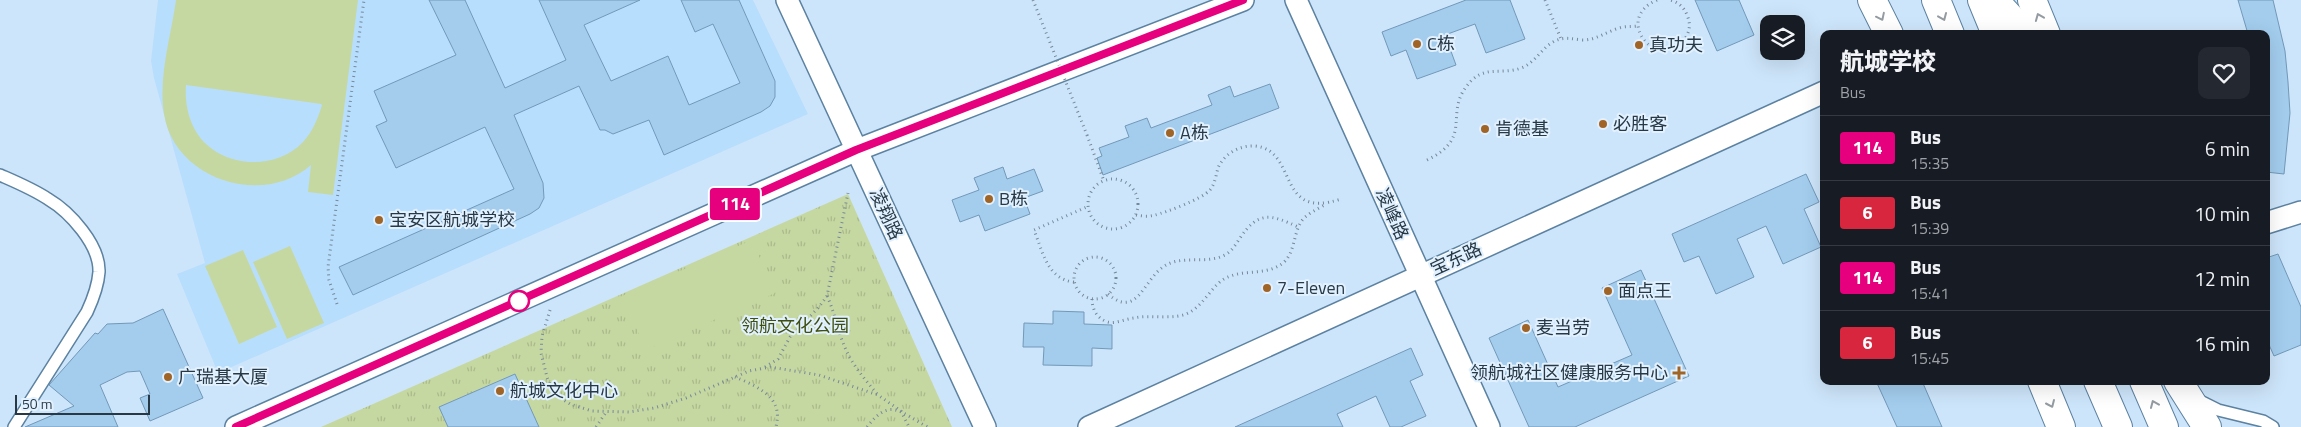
<!DOCTYPE html>
<meta charset="utf-8">
<style>
body{margin:0;font-family:"Titillium Web","Noto Sans SC",sans-serif;background:#242831;color:#f1f3f6;height:100vh;display:flex;flex-direction:column;font-size:19px;white-space:nowrap}
*{box-sizing:border-box;margin:0}
p{font-size:16px;color:#9ea1a6}
.icon{flex:none;width:28px;height:28px;fill:none;stroke:currentColor;stroke-width:2;stroke-linecap:round;stroke-linejoin:round}
.map{position:relative;flex:1;overflow:hidden}
.panel{position:absolute;left:1820px;top:30px;width:450px;height:355px;display:flex;flex-direction:column;background:#171b24;border-radius:10px;box-shadow:0 5px 20px #0002}
.panel>*{flex:none}
.badge{padding:0 10px;border-radius:4px;font-size:18px;line-height:32px}
.controls{position:absolute;left:1760px;top:15px;display:grid;gap:10px}
.controls a{display:grid;place-items:center;width:45px;height:45px;border-radius:10px;background:#171b24;box-shadow:0 5px 20px #0002;font-size:25px}
.scale{position:absolute;left:15px;bottom:12px;width:135px;box-sizing:border-box;padding-left:5px;border:2px solid #283845;border-top:0;font-size:14px;line-height:18px;white-space:nowrap;color:#283845;-webkit-text-stroke:4px #e1f1ff;paint-order:stroke}
.map>.badge{position:absolute;translate:-50% -50%;box-shadow:0 0 0 2px #fff}
.round{display:grid;place-items:center;flex:none;width:52px;height:52px;border-radius:10px;background:#242831}
.overview{display:flex;align-items:center;justify-content:space-between;height:85px;padding:0 20px}
h1{font-size:24px;font-weight:800;line-height:38px}
ul{padding:0;list-style:none}
li{display:flex;align-items:center;gap:15px;height:65px;padding:0 20px;border-top:1px solid #363941}
li div{flex:1}
li b{display:block;font-size:19px}
li em{font-style:normal}
li .badge{min-width:55px;font-weight:700;text-align:center}
.map>svg:first-child{display:block}
</style>
<div class="map">
<svg width="2301" height="427" viewBox="0 0 2301 427">
<defs>
<pattern id="park-tufts" width="24" height="20" patternUnits="userSpaceOnUse" patternTransform="scale(1.25)"><rect width="24" height="20" fill="#c6d8a1"/><path d="M3 7l-1-3M5 7V3M7 7l1-3M15 17l-1-3M17 17v-4M19 17l1-3" fill="none" stroke="#aaba8c"/></pattern>
</defs>
<rect width="100%" height="100%" fill="#cde5fa"/>
<!-- built -->
<path fill="#b8defd" d="M158 0H753L808 114 218 373 177 274 205 263 154 78 151 61Z"/>
<!-- park -->
<path fill="url(#park-tufts)" d="M848 194 952 427H321Z"/>
<!-- pitch -->
<g fill="#c6d8a1" fill-rule="evenodd">
<path d="M176 0H358L333 195 308 192 311 165C262 208 174 179 164 114 158 77 171 36 176 0ZM186 85 321 104 322 105C318 118 313 131 303 142 273 174 212 167 193 126 187 113 185 99 186 85Z"/>
<path d="M752 240 775 293 646 350 622 296Z"/>
<path d="M290 246 324 323 287 339 253 262Z"/>
<path d="M243 250 277 327 239 344 205 266Z"/>
</g>
<!-- building -->
<g fill="#a3cced" stroke="#7299b9">
<path d="M429 0H465L505 88 566 60 539 0H640L584 25 611 81 668 56 689 105 740 83 713 24 695 32 681 0H739L775 81V97L770 106 761 112 664 155 649 120 613 134 605 130H600L579 86 514 115 543 183 544 198 539 208 530 214 353 295 339 267 514 189 485 127 396 168 376 126 387 121 374 91 456 55Z"/>
<path d="M1466 0H1510L1525 39 1486 53 1475 24 1445 35 1456 65 1417 79 1406 50 1391 56 1382 32Z"/>
<path d="M1695 0H1739L1754 35 1717 51Z"/>
<path d="M2238 0H2273L2285 51 2288 82 2290 113 2284 174 2266 172V34H2248Z"/>
<path d="M1270 84 1279 108 1103 175 1097 158 1102 156 1099 148 1129 137 1125 126 1147 118 1151 128 1212 105 1208 95 1230 86 1234 97Z"/>
<path d="M1003 167 1007 179 1034 169 1043 191 1024 198 1030 214 985 231 979 215 960 222 952 200 979 190 974 178Z"/>
<path d="M1806 174 1819 202 1804 209 1821 247 1783 264 1766 226 1737 239 1754 277 1716 294 1699 256 1684 262 1672 234Z"/>
<path d="M2278 254 2301 307V345L2274 356 2266 338V258Z"/>
<path d="M1641 270 1689 376 1575 427H1529L1489 338 1528 320 1558 387 1632 355 1602 288Z"/>
<path d="M163 309 203 398 150 421 140 398 150 394 140 371 127 372 100 385 118 427H25L74 406 49 385 95 333 98 334 107 324 133 323Z"/>
<path d="M1053 311 1084 312V324L1112 325V349L1092 348V366L1043 365 1044 347H1023L1024 323 1053 324Z"/>
<path d="M1411 348 1423 375 1410 381 1426 416 1401 427H1390L1376 396 1337 414 1343 427H1235Z"/>
<path d="M515 374 539 427H448L439 407Z"/>
<path d="M1876 381H1922L1942 427H1897Z"/>
</g>
<g fill="none" stroke-linecap="round" stroke-linejoin="round">
<!-- service casing -->
<g stroke="#5c82a1" stroke-width="14">
<g id="service">
<path d="M0 175C16 182 33 189 48 199 70 212 100 245 99 272 98 287 93 299 87 312L14 427"/>
<path d="M2200 401 2218 410 2263 421 2273 427"/>
</g>
</g>
<!-- minor casing -->
<g stroke="#5c82a1" stroke-width="24">
<g id="minor">
<path d="M787 0 985 427"/>
<path d="M1296 0 1489 427"/>
<path d="M2266 223 2301 212"/>
<path d="M236 427 857 150 1243 0"/>
<path d="M1089 427 1824 92"/>
</g>
</g>
<!-- primary casing -->
<g stroke="#5c82a1" stroke-width="30">
<g id="primary">
<path d="M1872 0 1889 34"/>
<path d="M2032 0 2046 34"/>
<path d="M2042 381 2061 427"/>
</g>
</g>
<!-- trunk casing -->
<g stroke="#5c82a1" stroke-width="30">
<g id="trunk">
<path d="M1936 0 1950 34"/>
<path d="M1982 0 1996 34"/>
<path d="M1994 0 2025 34"/>
<path d="M2098 381 2118 427"/>
<path d="M2144 381 2164 427"/>
<path d="M2178 381 2207 427"/>
</g>
</g>
<!-- path -->
<g stroke="#76899a" stroke-width="3" stroke-dasharray="1 4" stroke-linecap="butt">
<path d="M1545 0 1561 39"/>
<path d="M1657 0C1611 20 1660 74 1684 40 1690 32 1691 24 1687 15 1684 7 1678 2 1670 0"/>
<path d="M1087 135 1104 181"/>
<path d="M1427 160C1473 138 1445 115 1466 87 1483 63 1500 76 1521 68 1535 63 1541 49 1553 42 1563 36 1572 39 1583 40 1596 40 1606 32 1619 28 1625 26 1631 27 1638 26"/>
<circle cx="1113" cy="204" r="25"/>
<path d="M1136 215C1142 216 1148 217 1155 215 1167 212 1202 199 1210 190 1215 184 1216 175 1218 168 1224 154 1239 145 1255 146 1299 150 1275 221 1341 199"/>
<circle cx="1095" cy="278" r="21"/>
<path d="M1074 282C1047 279 1043 252 1034 230L1089 206"/>
<path d="M1108 294C1137 319 1143 281 1163 267 1181 254 1205 265 1225 255 1232 251 1236 244 1240 238 1258 211 1271 214 1298 227"/>
<path d="M827 296C835 313 837 329 844 345 851 364 865 379 877 394"/>
<path d="M1092 299C1092 309 1097 319 1108 322 1116 324 1125 319 1134 318 1151 314 1175 321 1190 312 1205 304 1213 283 1228 277 1246 269 1266 276 1283 263 1295 253 1293 235 1301 222 1306 214 1318 209 1326 204"/>
<path d="M337 304 329 280 328 267 364 0"/>
<path d="M550 310 542 336 541 353 547 377 553 393 570 404 592 411 629 412 654 408 686 398 749 371 770 367 819 375 878 395 901 411 909 427"/>
<path d="M765 367 778 359 790 337 819 307 827 296 848 193"/>
<path d="M735 377C750 383 774 393 777 411 778 416 777 422 776 427"/>
<path d="M596 427 607 411"/>
<path d="M867 427C891 396 900 413 928 427"/>
</g>
<!-- service -->
<use href="#service" stroke="#fff" stroke-width="11"/>
<!-- minor -->
<use href="#minor" stroke="#fff" stroke-width="21"/>
<!-- primary -->
<use href="#primary" stroke="#fff" stroke-width="28"/>
<!-- trunk -->
<use href="#trunk" stroke="#fff" stroke-width="28"/>
<!-- path-bridge -->
<path stroke="#76899a" stroke-width="3" stroke-dasharray="1 4" stroke-linecap="butt" d="M1033 0 1087 135"/>
</g>
<!-- one-way arrows -->
<defs><path id="oneway-chevron" d="M-2-3.5L2.5 0L-2 3.5" fill="none" stroke-width="1.6" stroke-linecap="round" stroke-linejoin="round" transform="scale(1.25)"/></defs>
<g stroke="#949ca2">
<use href="#oneway-chevron" transform="translate(1881 17) rotate(64)"/>
<use href="#oneway-chevron" transform="translate(1943 17) rotate(67)"/>
<use href="#oneway-chevron" transform="translate(2039 17) rotate(-112)"/>
<use href="#oneway-chevron" transform="translate(2051 404) rotate(66)"/>
<use href="#oneway-chevron" transform="translate(2154 404) rotate(-113)"/>
</g>
<g fill="none" stroke-linecap="round" stroke-linejoin="round">
<!-- line casing -->
<g stroke="#fff" stroke-width="11">
<path id="line" d="M236 427 856 150 1243 0"/>
</g>
<!-- line -->
<use href="#line" stroke="#e6007e" stroke-width="8"/>
</g>
<!-- markers -->
<g fill="#a06426" stroke="#e1f1ff" stroke-width="2">
<circle cx="1417" cy="44" r="5"/>
<circle cx="1639" cy="45" r="5"/>
<circle cx="1603" cy="124" r="5"/>
<circle cx="1485" cy="129" r="5"/>
<circle cx="1170" cy="133" r="5"/>
<circle cx="989" cy="199" r="5"/>
<circle cx="379" cy="220" r="5"/>
<circle cx="1267" cy="288" r="5"/>
<circle cx="1608" cy="291" r="5"/>
<circle cx="1526" cy="328" r="5"/>
<path d="M1676.5 365.5h5v5h5v5h-5v5h-5v-5h-5v-5h5z"/>
<circle cx="168" cy="377" r="5"/>
<circle cx="500" cy="391" r="5"/>
</g>
<circle fill="#fff" stroke="#e6007e" stroke-width="2.5" cx="519" cy="301" r="10"/>
<g text-anchor="middle" stroke-width="4" stroke-linejoin="round" paint-order="stroke">
<!-- poi labels -->
<g font-size="18" fill="#283845" stroke="#e1f1ff" text-anchor="start">
<text x="1427" y="50">C栋</text>
<text x="1649" y="51">真功夫</text>
<text x="1613" y="130">必胜客</text>
<text x="1495" y="135">肯德基</text>
<text x="1180" y="139">A栋</text>
<text x="999" y="205">B栋</text>
<text x="389" y="226">宝安区航城学校</text>
<text x="1277" y="294">7-Eleven</text>
<text x="1618" y="297">面点王</text>
<text x="1536" y="334">麦当劳</text>
<text x="1668" y="379" text-anchor="end">领航城社区健康服务中心</text>
<text x="178" y="383">广瑞基大厦</text>
<text x="510" y="397">航城文化中心</text>
</g>
<!-- street labels -->
<g font-size="18" fill="#283845" stroke="#e1f1ff">
<text transform="translate(886 214) rotate(65)" y="6">凌翔路</text>
<text transform="translate(1392 214) rotate(66)" y="6">凌峰路</text>
<text transform="translate(1456 259) rotate(-25)" y="6">宝东路</text>
</g>
<!-- park labels -->
<g font-size="18" fill="#3f4f0f" stroke="#e1f1ff">
<text x="795" y="332">领航文化公园</text>
</g>
</g>
</svg>
<div class="controls">
<a><svg class="icon" aria-label="layers" viewBox="0 0 24 24"><path d="M12 4l9 5-9 5-9-5zM3 14l9 5 9-5"/></svg></a>
</div>
<div class="scale">50 m</div>
<b class="badge" style="left:735px;top:204px;background:#e6007e;color:#fff">114</b>
<section class="panel">
<div class="overview"><div><h1>航城学校</h1><p>Bus</p></div><a class="round"><svg class="icon" aria-label="heart" viewBox="0 0 24 24"><path d="M12 20l-8-8c-3-5 5-10 8-4 3-6 11-1 8 4z"/></svg></a></div>
<ul>
<li><span class="badge" style="background:#e6007e;color:#fff">114</span><div><b>Bus</b><p>15:35</p></div><em>6 min</em></li>
<li><span class="badge" style="background:#d7263d;color:#fff">6</span><div><b>Bus</b><p>15:39</p></div><em>10 min</em></li>
<li><span class="badge" style="background:#e6007e;color:#fff">114</span><div><b>Bus</b><p>15:41</p></div><em>12 min</em></li>
<li><span class="badge" style="background:#d7263d;color:#fff">6</span><div><b>Bus</b><p>15:45</p></div><em>16 min</em></li>
</ul>
</section>
</div>
